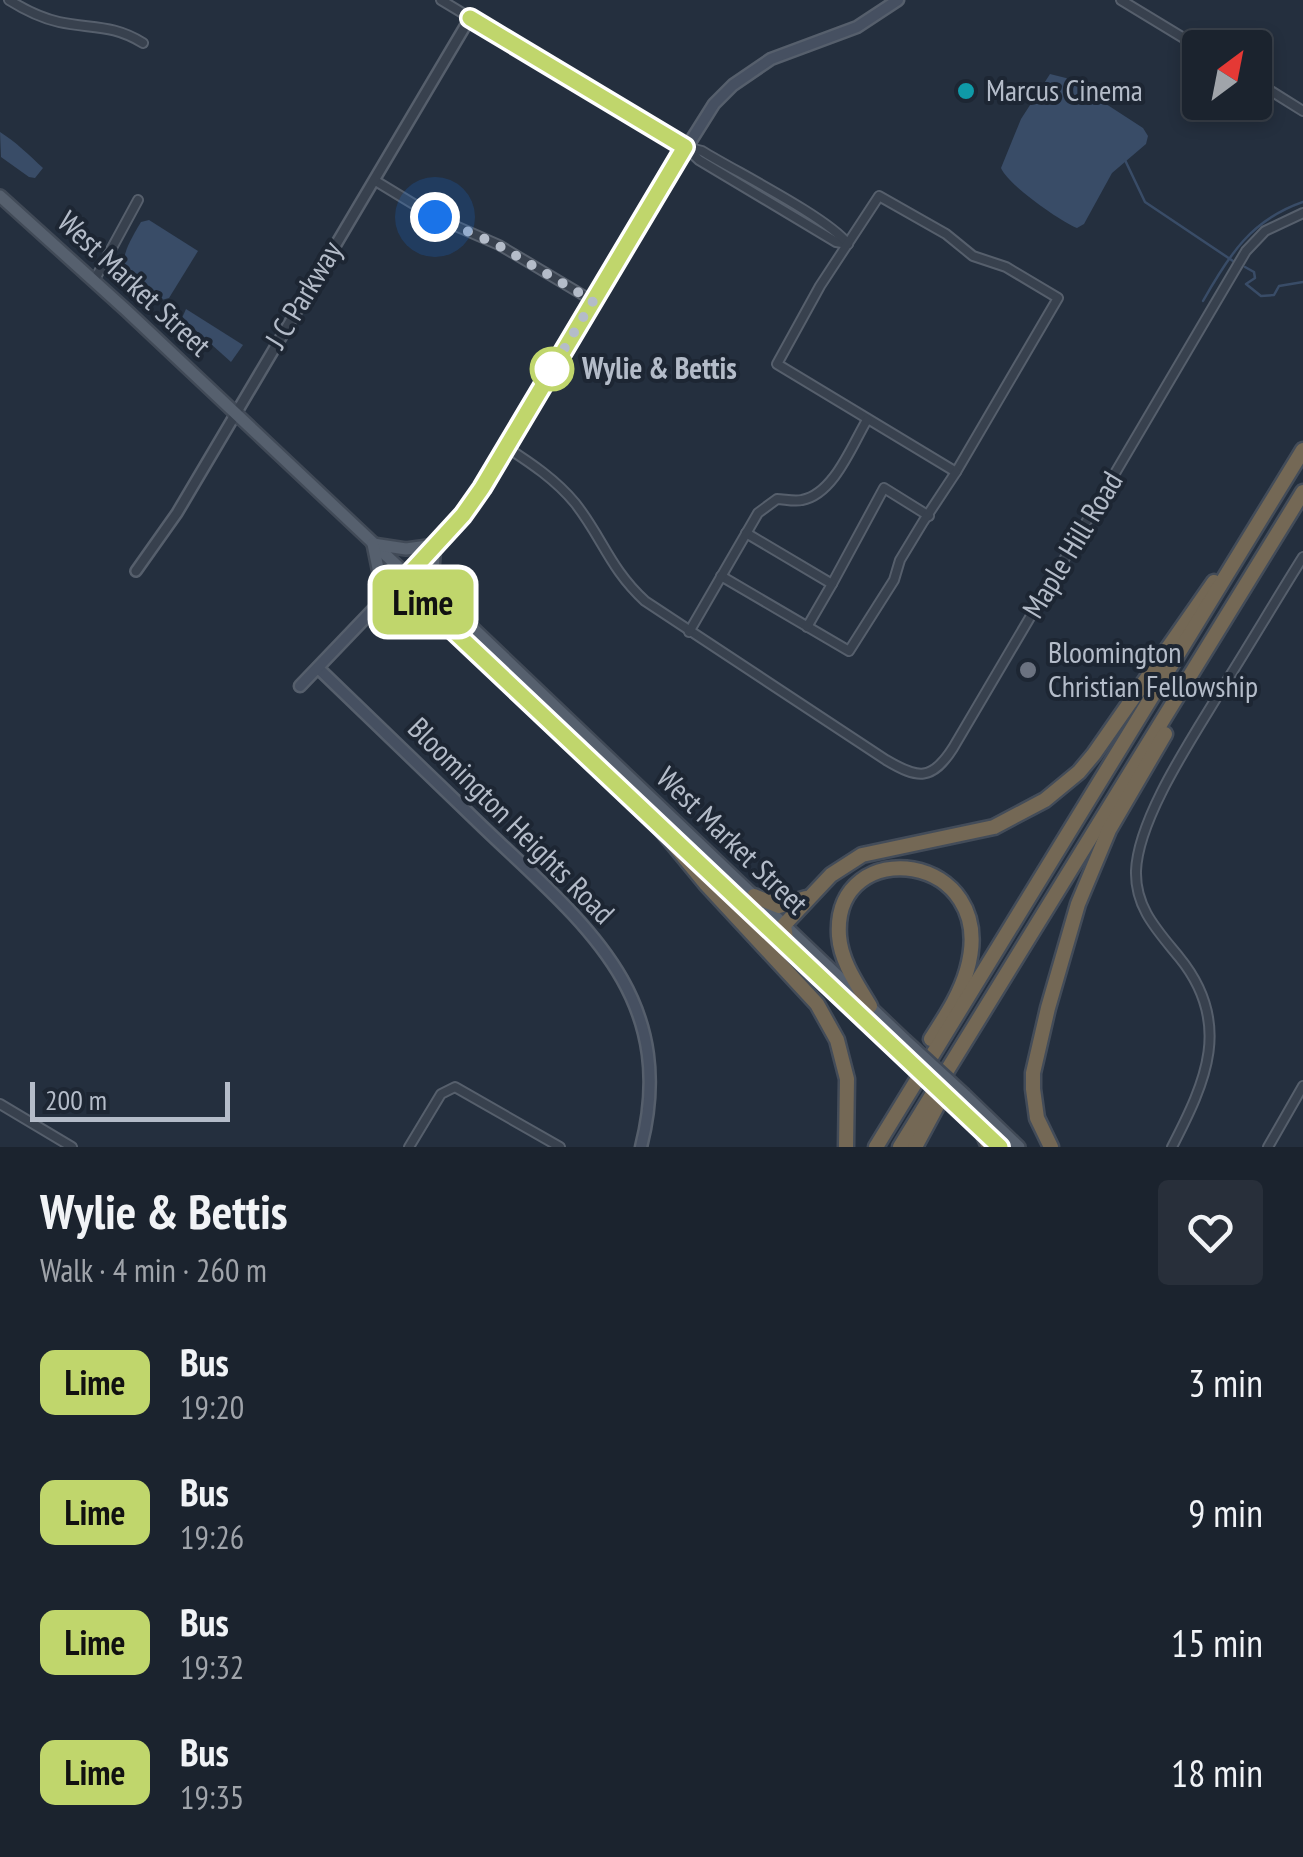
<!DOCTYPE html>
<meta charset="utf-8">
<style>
body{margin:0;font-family:"PT Sans Narrow",sans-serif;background:#282f3a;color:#f1f3f6;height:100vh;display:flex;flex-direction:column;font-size:38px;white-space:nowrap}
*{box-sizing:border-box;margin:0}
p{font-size:32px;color:#a0a4aa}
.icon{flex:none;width:55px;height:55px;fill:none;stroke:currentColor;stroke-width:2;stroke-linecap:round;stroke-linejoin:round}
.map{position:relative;height:1147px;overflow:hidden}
.sheet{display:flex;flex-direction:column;background:#1b232e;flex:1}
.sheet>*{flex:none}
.badge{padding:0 20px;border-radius:15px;font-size:35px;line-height:65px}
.needle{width:65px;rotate:32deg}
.fabs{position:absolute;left:1182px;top:30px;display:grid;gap:20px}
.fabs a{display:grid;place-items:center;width:90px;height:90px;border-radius:10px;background:#1b232e;box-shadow:0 5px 15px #0003,0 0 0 2px #39404a;font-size:50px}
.scale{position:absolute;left:30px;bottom:25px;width:200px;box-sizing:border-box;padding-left:10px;border:5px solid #b4bcc9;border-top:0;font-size:28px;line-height:35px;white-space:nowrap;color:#b4bcc9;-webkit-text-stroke:8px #1d2633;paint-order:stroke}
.you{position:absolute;width:50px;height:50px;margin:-25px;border:8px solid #fff;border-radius:50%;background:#1a73e8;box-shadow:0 0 0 15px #1a73e833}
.map>.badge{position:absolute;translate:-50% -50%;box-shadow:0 0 0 5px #fff}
.round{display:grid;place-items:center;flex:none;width:105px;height:105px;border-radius:10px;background:#282f3a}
.headline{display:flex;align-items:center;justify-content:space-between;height:170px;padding:0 40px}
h1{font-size:48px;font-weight:700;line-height:75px}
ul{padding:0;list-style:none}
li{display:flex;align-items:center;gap:30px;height:130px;padding:0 40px}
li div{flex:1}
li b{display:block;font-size:38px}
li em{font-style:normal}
li .badge{min-width:110px;font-weight:700;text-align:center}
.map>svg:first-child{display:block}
</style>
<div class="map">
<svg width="1303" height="1147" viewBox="0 0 1303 1147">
<rect width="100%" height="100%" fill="#242f3e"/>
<!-- water -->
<g fill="#394c67">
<path d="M1050 74 1066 78 1143 128 1148 136 1146 144 1112 173 1084 224 1077 228C1060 221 1008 185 1001 168L1021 119Z"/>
<path d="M0 132C16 142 29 155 43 168L35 178 29 177 1 157Z"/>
<path d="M149 220 198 251 169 298 158 301C117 273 115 265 141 222Z"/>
<path d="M186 309 243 345 231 362 182 318Z"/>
</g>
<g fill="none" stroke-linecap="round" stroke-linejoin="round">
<!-- stream -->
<g stroke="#394c67" stroke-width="2.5">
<path d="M1125 160 1145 202 1233 261"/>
<path d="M1245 267 1254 272 1255 278 1246 284 1261 296 1274 295 1279 286 1303 282"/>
<path d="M1203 301C1229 255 1251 220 1303 202"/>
</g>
<!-- minor casing -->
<g stroke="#565f6c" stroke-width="12">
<g id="minor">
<path d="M9 0C25 10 41 18 59 22 92 29 112 24 143 43"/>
<path d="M441 0 685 147 699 160 836 242 848 244"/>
<path d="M1121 0 1200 48"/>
<path d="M1255 81 1303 111"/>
<path d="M686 147 702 151C736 172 827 217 848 244"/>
<path d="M374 180 435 217 499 245 593 301"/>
<path d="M879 196 946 234 973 256 1006 267 1058 298 956 472 777 364 820 286Z"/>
<path d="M94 281 138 200"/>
<path d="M506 447C531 463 556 480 575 503 602 537 610 569 645 601L886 760C918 779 932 781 953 748L1246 251 1265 231 1303 213"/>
<path d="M746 533 832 584 884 488 929 516"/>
<path d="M721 576 849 651 894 580 900 560 923 522 956 472"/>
<path d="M807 627 832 584"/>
<path d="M689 632 758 513 777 499C784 499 794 502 802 500 834 494 852 445 867 420"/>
<path d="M0 1104 72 1147"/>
<path d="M409 1147 441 1094 455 1087 560 1147"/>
<path d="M1172 1147C1206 1081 1233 1023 1179 957 1158 931 1135 908 1136 871 1138 817 1195 734 1223 687 1250 644 1276 600 1303 557"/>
<path d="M1268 1147 1303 1086"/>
</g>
</g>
<!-- tertiary casing -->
<g stroke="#565f6c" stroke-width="14">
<path id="tertiary" d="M136 571 177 513 470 18"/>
</g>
<!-- secondary casing -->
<g stroke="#565f6c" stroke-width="15">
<g id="secondary">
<path d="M318 668C373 721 428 774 483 827 581 921 680 994 641 1147"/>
<path d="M300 686 435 545 475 499 638 225 714 104 733 85 771 59 857 27 898 0"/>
</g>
</g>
<!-- primary casing -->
<g stroke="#414a57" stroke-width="16">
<g id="primary">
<path d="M0 196 126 310 407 575 433 590 905 1040"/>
<path d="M373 544 406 549 435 545 433 569 438 592"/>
<path d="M373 544 381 583 378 606 406 598 423 603"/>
<path d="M409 579 423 603 656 821"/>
<path d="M680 844 900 1051"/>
<path d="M965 1095 1019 1147"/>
<path d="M957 1106 1000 1147"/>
</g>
</g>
<!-- motorway casing -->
<g stroke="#434c59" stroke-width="19">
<g id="motorway">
<path d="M651 817 706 884 817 1004 837 1040 847 1079 846 1147"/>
<path d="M754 896 779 906 806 898"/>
<path d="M787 946 784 925 831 875 862 855 994 827 1045 800 1079 772 1094 754 1214 582"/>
<path d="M870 1006C857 984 841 962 839 936 832 832 1001 851 967 970 960 995 945 1017 931 1039"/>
<path d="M981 1128 989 1147"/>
<path d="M876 1147 1303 450"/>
<path d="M900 1147 1303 492"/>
<path d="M915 1147 943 1095"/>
<path d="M1051 1147 1037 1118 1033 1089V1073L1048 1008 1078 904 1109 830 1165 734"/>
</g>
</g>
<!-- minor -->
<use href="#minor" stroke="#38414e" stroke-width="8"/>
<!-- tertiary -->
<use href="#tertiary" stroke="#38414e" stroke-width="9"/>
<!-- secondary -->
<use href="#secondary" stroke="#465061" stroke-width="10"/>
<!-- primary -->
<use href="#primary" stroke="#56606e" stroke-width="11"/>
<!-- motorway -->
<use href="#motorway" stroke="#746855" stroke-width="14"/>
<!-- primary-bridge casing -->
<g stroke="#414a57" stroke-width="16" stroke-linecap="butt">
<g id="primary-bridge">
<path d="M905 1040 965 1095"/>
<path d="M900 1051 957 1106"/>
</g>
</g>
<!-- primary-bridge -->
<use href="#primary-bridge" stroke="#56606e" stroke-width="11"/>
</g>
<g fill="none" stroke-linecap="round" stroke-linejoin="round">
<!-- line casing -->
<g stroke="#fff" stroke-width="22">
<path id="line" d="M470 18 685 147 482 488 463 515 407 576 423 602 1000 1147"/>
</g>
<!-- line -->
<use href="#line" stroke="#c0d66c" stroke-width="15"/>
<!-- walk -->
<path stroke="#b4bcc9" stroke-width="10" stroke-dasharray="0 18" d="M435 217 496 244 593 301 552 369"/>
</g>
<!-- markers -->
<circle fill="#0f9aa8" stroke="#1d2633" stroke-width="4" cx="966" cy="91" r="10"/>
<circle fill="#fff" stroke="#c0d66c" stroke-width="5" cx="552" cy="369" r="20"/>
<circle fill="#6b7280" stroke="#1d2633" stroke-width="4" cx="1028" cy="670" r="10"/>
<g text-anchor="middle" stroke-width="8" stroke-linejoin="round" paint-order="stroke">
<!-- poi labels -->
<g font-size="30" fill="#b4bcc9" stroke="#1d2633" text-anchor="start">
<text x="986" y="101">Marcus Cinema</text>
<text x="1048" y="663">Bloomington<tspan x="1048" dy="34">Christian Fellowship</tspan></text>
</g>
<!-- street labels -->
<g font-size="30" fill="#b4bcc9" stroke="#1d2633">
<text transform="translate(134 284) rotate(43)" y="10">West Market Street</text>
<text transform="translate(304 295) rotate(-59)" y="10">J C Parkway</text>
<text transform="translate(1073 545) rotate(-59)" y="10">Maple Hill Road</text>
<text transform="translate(511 821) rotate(45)" y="10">Bloomington Heights Road</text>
<text transform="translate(732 841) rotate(44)" y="10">West Market Street</text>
</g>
<!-- stop labels -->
<g font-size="30" font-weight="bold" fill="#b4bcc9" stroke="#1d2633" text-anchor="start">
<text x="582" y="379">Wylie &amp; Bettis</text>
</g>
</g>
</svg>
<div class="fabs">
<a><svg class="needle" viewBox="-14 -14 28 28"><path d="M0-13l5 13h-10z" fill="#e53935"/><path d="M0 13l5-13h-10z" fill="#a0a4aa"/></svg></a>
</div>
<div class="scale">200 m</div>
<div class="you" style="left:435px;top:217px"></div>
<b class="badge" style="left:423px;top:602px;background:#c0d66c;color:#111">Lime</b>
</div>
<section class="sheet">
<div class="headline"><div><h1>Wylie &amp; Bettis</h1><p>Walk · 4 min · 260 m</p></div><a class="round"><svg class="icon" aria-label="heart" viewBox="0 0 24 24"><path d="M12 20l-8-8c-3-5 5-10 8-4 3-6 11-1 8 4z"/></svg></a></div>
<ul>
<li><span class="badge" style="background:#c0d66c;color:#111">Lime</span><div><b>Bus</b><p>19:20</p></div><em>3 min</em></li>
<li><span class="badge" style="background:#c0d66c;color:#111">Lime</span><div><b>Bus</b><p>19:26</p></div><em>9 min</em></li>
<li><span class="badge" style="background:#c0d66c;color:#111">Lime</span><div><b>Bus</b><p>19:32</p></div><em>15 min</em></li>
<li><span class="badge" style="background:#c0d66c;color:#111">Lime</span><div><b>Bus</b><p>19:35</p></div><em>18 min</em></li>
</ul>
</section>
